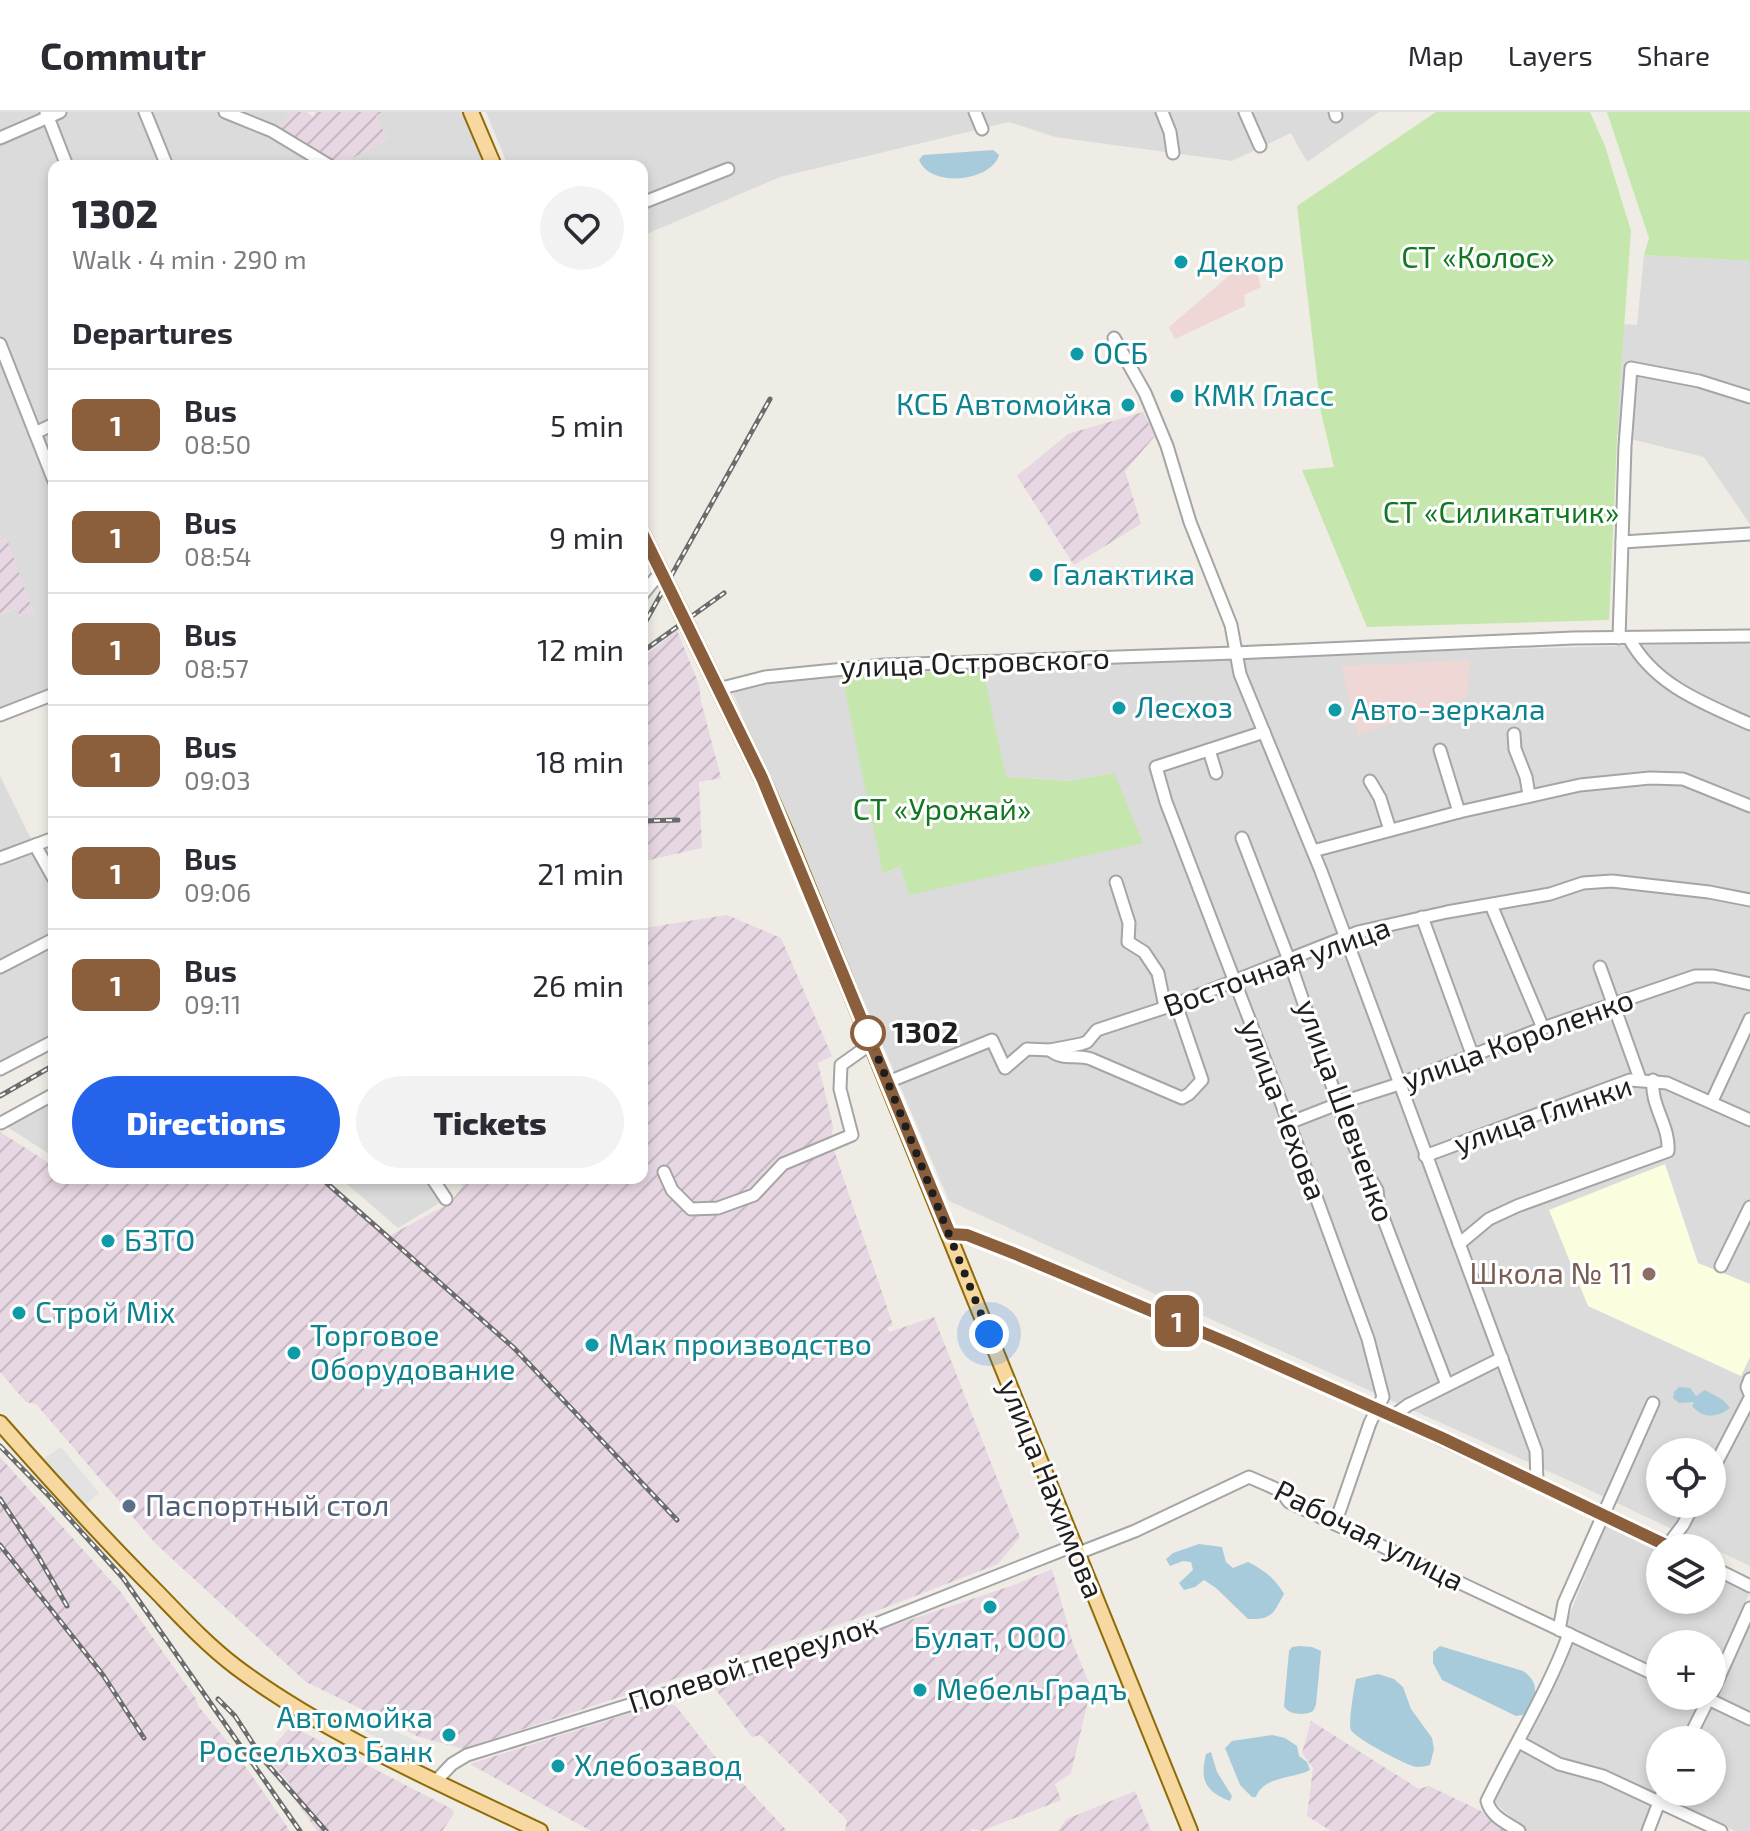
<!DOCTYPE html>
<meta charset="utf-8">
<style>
body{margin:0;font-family:"Exo 2",sans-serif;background:#f2f2f3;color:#2b2b33;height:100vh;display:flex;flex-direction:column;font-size:30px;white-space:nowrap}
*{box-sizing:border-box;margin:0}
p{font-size:26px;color:#7c7c81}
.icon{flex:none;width:44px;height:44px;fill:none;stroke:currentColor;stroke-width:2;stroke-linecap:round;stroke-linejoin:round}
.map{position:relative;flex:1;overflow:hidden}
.details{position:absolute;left:48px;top:48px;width:600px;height:1024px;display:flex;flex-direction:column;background:#fff;border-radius:16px;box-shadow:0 4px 12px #0003}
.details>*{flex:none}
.badge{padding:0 16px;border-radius:12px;font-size:28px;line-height:52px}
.tools{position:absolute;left:1646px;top:1326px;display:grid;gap:16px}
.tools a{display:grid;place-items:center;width:80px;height:80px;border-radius:50%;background:#fff;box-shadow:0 4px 12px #0003;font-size:40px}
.you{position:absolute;width:40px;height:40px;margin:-20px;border:6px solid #fff;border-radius:50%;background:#1a73e8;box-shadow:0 0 0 12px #1a73e833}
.map>.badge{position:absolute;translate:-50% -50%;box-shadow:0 0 0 4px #fff}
h2{padding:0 24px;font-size:30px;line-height:72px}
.round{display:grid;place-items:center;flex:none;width:84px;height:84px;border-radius:42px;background:#f2f2f3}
.headline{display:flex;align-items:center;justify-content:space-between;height:136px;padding:0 24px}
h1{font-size:38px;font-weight:800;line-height:60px}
.cta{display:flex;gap:16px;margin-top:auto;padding:16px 24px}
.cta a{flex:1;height:92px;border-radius:48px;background:#2563eb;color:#fff;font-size:32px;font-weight:800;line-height:92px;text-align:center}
.cta a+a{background:#f2f2f3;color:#2b2b33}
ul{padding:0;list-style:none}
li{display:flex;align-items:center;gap:24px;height:112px;padding:0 24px;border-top:2px solid #e1e1e2}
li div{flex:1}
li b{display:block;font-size:30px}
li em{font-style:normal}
li .badge{min-width:88px;font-weight:700;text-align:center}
header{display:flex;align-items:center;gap:48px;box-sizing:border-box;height:112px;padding:0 40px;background:#fff;border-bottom:2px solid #e1e1e2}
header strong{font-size:38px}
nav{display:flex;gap:44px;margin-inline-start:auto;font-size:28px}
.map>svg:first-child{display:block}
</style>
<header>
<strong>Commutr</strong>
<nav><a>Map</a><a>Layers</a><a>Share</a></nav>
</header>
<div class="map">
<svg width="1750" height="1719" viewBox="0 0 1750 1719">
<defs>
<pattern id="industrial-furrows" width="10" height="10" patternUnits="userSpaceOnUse" patternTransform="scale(2)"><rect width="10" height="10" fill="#e7d7e3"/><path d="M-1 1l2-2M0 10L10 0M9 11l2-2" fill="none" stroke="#c6b8c2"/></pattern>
</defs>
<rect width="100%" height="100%" fill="#eeece4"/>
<!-- residential -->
<g fill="#dcdbdb" fill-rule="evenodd">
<path d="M0 0H289L283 13 273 19 330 54H54V582L0 603V503L17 496 20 504 33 499 6 427 0 429Z"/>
<path d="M383 0H471L494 54H338L388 27 376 4Z"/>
<path d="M486 0H1379L1307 50 1291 21 1232 49 1055 25 1009 10 780 65 642 124V54H508Z"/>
<path d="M1644 143 1750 149V412L1704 345 1626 326V323L1602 320 1611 211 1637 213Z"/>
<path d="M1750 530V1454L1581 1374 949 1089 731 577 829 561 1005 552ZM1114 661 909 783 900 754 883 762 1006 665 1071 669ZM1660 1340H1712V1392H1660Z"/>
<path d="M0 664 34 733 54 726V929L0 957Z"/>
<path d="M54 982V1045L1 1011Z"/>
<path d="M340 1066H432L446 1087 398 1116Z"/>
<path d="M1606 1412 1660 1437V1488H1712V1462L1750 1480 1712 1565V1532H1660V1558L1565 1514Z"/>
<path d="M1750 1511V1600L1717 1584Z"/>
<path d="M1572 1531 1660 1571V1584H1688L1700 1590 1681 1628H1660V1673L1656 1681 1605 1658 1561 1646 1527 1628Z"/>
<path d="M1711 1595 1750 1614V1719H1735L1667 1687 1670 1680H1712V1628H1695Z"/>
<path d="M1521 1638 1557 1658 1601 1670 1651 1693 1642 1719H1527L1494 1690Z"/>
</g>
<!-- commercial -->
<g fill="#eed7d4">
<path d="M1253 143 1261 175 1244 183 1245 194 1175 227 1169 215Z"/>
<path d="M1470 548 1467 585 1358 623 1341 554Z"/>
</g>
<!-- industrial -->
<g fill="url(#industrial-furrows)">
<path d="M289 0H307L313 5 316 0H383L376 4 388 27 338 54H330L272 19 283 13Z"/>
<path d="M1143 300 1155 324 1125 359 1141 412 1074 453 1017 364 1068 322Z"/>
<path d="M7 427 33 500 20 504 16 496 0 503V429Z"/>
<path d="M677 518 699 573 701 589 721 666 699 670 702 736 649 748 642 756V546Z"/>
<path d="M727 803 781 826 832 944 818 951 833 1015 831 1029 893 1213 887 1216 889 1220 934 1205 1020 1425 998 1452 853 1508 463 1637 419 1625 306 1570 156 1432 36 1292 26 1290 0 1260V1020L54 1054V1066H74L83 1072 89 1066H321L389 1124 450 1091 463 1074 457 1066H642V808L644 816Z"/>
<path d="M0 1345 120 1479 196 1587 198 1594 232 1635 290 1719H0Z"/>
<path d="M1052 1457 1073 1532 1091 1576 1071 1661 1055 1672 1061 1688 982 1719 972 1717 971 1719H845L847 1709 843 1704 760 1623 752 1625 713 1574 1014 1473Z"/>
<path d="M666 1590 676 1594 721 1652 724 1651 787 1719H591L470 1652Z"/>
<path d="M1311 1609 1419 1677 1429 1674 1481 1699 1505 1719H1331L1307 1704 1313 1656 1302 1641Z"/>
<path d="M291 1614 452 1697 454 1702 442 1719H317L286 1675 290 1672 265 1644Z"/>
<path d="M1135 1679 1151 1719H1058L1067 1707Z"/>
</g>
<!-- education -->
<path fill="#fbfddf" d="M1665 1052 1698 1151 1750 1172V1245L1741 1264 1588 1194 1549 1098Z"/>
<!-- garden -->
<g fill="#c5e6ad">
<path d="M1436 0H1590L1605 34 1631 119 1619 284 1609 508 1367 515 1302 358 1334 355 1321 300 1297 94Z"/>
<path d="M1607 0H1750V149L1644 143 1649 126Z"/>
<path d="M983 558 1006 665 1071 669 1114 661 1143 731 909 783 900 754 883 762 842 564Z"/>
</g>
<!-- parking -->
<g fill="#e2e2e2">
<path d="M61 1335 99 1381 81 1397 40 1349Z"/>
<path d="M367 1606 433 1637 424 1649 360 1617Z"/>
</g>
<!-- water -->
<g fill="#a7cbda">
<path d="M993 38 999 43C992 69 931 77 919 48L923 43Z"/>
<path d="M1679 1275 1690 1276 1696 1284 1705 1278 1723 1288 1730 1296C1717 1306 1703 1307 1692 1294L1694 1290 1679 1291 1673 1286 1674 1280Z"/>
<path d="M1199 1432 1222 1435 1226 1450 1233 1456 1248 1450C1264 1458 1275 1466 1284 1482 1273 1502 1272 1508 1248 1507L1216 1476 1204 1468 1195 1475 1184 1478 1179 1471 1193 1458 1191 1450 1183 1449 1170 1454 1166 1447 1173 1441Z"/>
<path d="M1299 1534 1312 1535 1321 1539 1316 1593 1313 1599C1305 1604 1288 1603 1284 1594L1289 1539 1292 1535Z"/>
<path d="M1440 1534 1523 1559C1540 1570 1537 1585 1527 1602L1516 1604 1442 1568 1433 1551V1540Z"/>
<path d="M1378 1562 1394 1567 1403 1575 1411 1597 1432 1626 1434 1637 1430 1653C1426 1654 1421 1655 1417 1655 1407 1654 1355 1626 1351 1618 1348 1613 1354 1576 1356 1567Z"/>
<path d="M1272 1623 1285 1626 1297 1634 1299 1644 1307 1650 1310 1658C1293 1667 1263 1664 1256 1685H1252L1240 1673 1225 1636 1232 1629Z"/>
<path d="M1211 1640 1217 1660 1232 1684 1230 1689C1204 1679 1200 1667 1206 1642Z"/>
</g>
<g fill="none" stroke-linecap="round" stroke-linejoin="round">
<!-- minor casing -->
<g stroke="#a5a5a5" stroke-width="15">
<g id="minor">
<path d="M46 0 67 54"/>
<path d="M145 0 167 54"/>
<path d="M225 0 272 19 330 54"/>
<path d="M975 0 982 17"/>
<path d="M1162 0 1170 20 1173 41"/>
<path d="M1245 0 1260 34"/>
<path d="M1335 0 1336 4"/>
<path d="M0 26 60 0"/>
<path d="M642 91 728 57"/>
<path d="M1114 226 1145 281 1167 334 1190 410 1231 513 1240 562 1321 759 1536 1339 1537 1371"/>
<path d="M0 232 54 369"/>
<path d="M35 321 54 312"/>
<path d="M1622 430 1750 422"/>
<path d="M642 483 660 461"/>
<path d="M1619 526 1625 334 1631 256 1699 269 1750 285"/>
<path d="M1629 526C1654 573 1703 591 1750 612"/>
<path d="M718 577 765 565 884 553 1235 541 1573 526 1750 524"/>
<path d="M0 603 54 582"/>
<path d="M1264 620 1156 655 1166 690 1289 1011 1368 1227 1383 1285 1370 1311 1335 1412"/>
<path d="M1514 622 1515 637 1526 665 1529 683"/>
<path d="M1209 638 1216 661"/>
<path d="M1440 638 1459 700"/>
<path d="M1370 669 1380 686 1390 718"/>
<path d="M1242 726 1289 848 1347 1017 1365 1058 1377 1078 1379 1095 1447 1273"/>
<path d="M35 733 54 767"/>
<path d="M1313 739 1459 700 1580 673 1650 666 1683 667 1750 694"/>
<path d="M0 746 54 726"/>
<path d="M1116 770 1129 811 1128 830 1144 840 1158 861 1165 895"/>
<path d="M1491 793 1543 916"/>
<path d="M1422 805 1472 942"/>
<path d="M0 855 54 827"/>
<path d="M1600 855 1640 967"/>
<path d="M1050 938C1063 949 1076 942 1091 947L1182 986 1189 982 1202 968 1176 892"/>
<path d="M0 957 54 929"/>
<path d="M888 970 992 928 1005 956 1027 937 1050 938 1081 932 1087 930 1097 918 1176 892 1358 820 1447 800 1550 782 1583 771 1612 769 1709 780 1750 788"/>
<path d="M1712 989 1750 907"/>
<path d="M1 1011 54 982"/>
<path d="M1289 1011 1340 991 1399 972 1543 916 1695 864H1714L1750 872"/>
<path d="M1425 1044 1630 968 1667 971 1750 1008"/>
<path d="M664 1060 672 1078 691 1097 718 1096 754 1083 783 1052 852 1023 840 977 841 953 872 931"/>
<path d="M432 1066 446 1087"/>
<path d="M950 1122 967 1123C1207 1217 1439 1325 1672 1436"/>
<path d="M1459 1132 1489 1107 1517 1094 1668 1039C1670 1014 1650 993 1653 968"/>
<path d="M1721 1154 1750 1095"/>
<path d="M1750 1267 1747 1275 1750 1282"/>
<path d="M1393 1304 1408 1293 1502 1246"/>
<path d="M1712 1359 1750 1286"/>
<path d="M1667 1434 1683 1413 1694 1392"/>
<path d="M1076 1442 1135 1419 1249 1365 1281 1379 1289 1390 1335 1412 1660 1565"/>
<path d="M1712 1455 1750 1474"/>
<path d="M1559 1518 1564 1491 1653 1291"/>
<path d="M1712 1581 1750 1496"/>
<path d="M1702 1584 1750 1607"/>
<path d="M1688 1628 1710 1584"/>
<path d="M1519 1630 1559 1652 1603 1664 1721 1719"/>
<path d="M436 1669 452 1652 467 1643 746 1557 863 1517 1073 1434"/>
<path d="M1519 1719C1507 1711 1491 1705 1487 1689 1514 1633 1547 1581 1569 1522"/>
<path d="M1648 1719 1663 1680"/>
</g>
</g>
<!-- major casing -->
<g stroke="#906c07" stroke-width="18">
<g id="major">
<path d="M471 0 494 54"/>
<path d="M642 421 762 666 785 719 1190 1719"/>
<path d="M0 1311C51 1369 103 1426 157 1480 182 1506 207 1533 236 1555 324 1621 441 1672 540 1719"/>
</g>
</g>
<!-- minor -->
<use href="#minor" stroke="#fff" stroke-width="11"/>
<!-- major -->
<use href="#major" stroke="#f7d8a1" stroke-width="14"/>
<!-- rail casing -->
<g stroke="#6c6c6c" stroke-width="5">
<g id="rail">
<path d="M642 516 770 287"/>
<path d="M642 540 724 481"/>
<path d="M642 709 678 708"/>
<path d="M0 984 54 953"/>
<path d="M321 1066 514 1236 677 1408"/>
<path d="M0 1334 49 1384 123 1466 300 1719"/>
<path d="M0 1387 38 1444 67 1494"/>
<path d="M0 1433 103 1563 144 1626"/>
<path d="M218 1587 235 1604 261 1644"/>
<path d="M262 1646 326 1719"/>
</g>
</g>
<!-- rail -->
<use href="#rail" stroke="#fff" stroke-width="2" stroke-dasharray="6" stroke-linecap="butt"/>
</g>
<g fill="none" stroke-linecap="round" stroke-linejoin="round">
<!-- line casing -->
<g stroke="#fff" stroke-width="18">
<path id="line" d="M642 421 762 666 950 1122 967 1123 1018 1143 1235 1234 1442 1326 1672 1436"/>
</g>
<!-- line -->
<use href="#line" stroke="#8b5e3c" stroke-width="12"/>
<!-- walk -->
<path stroke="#1e1e1e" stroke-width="8" stroke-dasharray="0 14.4" d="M868 921 989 1222"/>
</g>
<!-- markers -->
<g fill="#0f9aa8" stroke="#fff" stroke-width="3">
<circle cx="1181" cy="150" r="8"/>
<circle cx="1077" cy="242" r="8"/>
<circle cx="1177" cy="284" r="8"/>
<circle cx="1128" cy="293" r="8"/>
<circle cx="1036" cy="463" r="8"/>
<circle cx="1119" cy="596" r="8"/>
<circle cx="1335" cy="598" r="8"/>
<circle cx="108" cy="1129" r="8"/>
<circle cx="19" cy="1201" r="8"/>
<circle cx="592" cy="1233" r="8"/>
<circle cx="294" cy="1241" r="8"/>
<circle cx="990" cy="1495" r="8"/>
<circle cx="920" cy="1578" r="8"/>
<circle cx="449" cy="1623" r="8"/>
<circle cx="558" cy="1654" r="8"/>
</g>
<circle fill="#fff" stroke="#8b5e3c" stroke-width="4" cx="868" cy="921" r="16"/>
<circle fill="#8d6e63" stroke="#fff" stroke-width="3" cx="1649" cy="1162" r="8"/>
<circle fill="#5c6f8a" stroke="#fff" stroke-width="3" cx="129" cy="1394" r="8"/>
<g text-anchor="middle" stroke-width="6" stroke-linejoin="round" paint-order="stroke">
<!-- park labels -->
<g font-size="30" fill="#117720" stroke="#fff">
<text x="1478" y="156">СТ «Колос»</text>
<text x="1501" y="411">СТ «Силикатчик»</text>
<text x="942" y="708">СТ «Урожай»</text>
</g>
<!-- culture labels -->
<g font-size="30" fill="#0d838f" stroke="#fff" text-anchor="start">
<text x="1197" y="160">Декор</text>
<text x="1093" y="252">ОСБ</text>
<text x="1193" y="294">КМК Гласс</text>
<text x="1112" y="303" text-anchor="end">КСБ Автомойка</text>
<text x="1052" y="473">Галактика</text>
<text x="1135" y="606">Лесхоз</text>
<text x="1351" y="608">Авто-зеркала</text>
<text x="124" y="1139">БЗТО</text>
<text x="35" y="1211">Строй Mix</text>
<text x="310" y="1234">Торговое<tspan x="310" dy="34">Оборудование</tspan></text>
<text x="608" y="1243">Мак производство</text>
<text x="990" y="1536" text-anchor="middle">Булат, ООО</text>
<text x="936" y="1588">МебельГрадъ</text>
<text x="433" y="1616" text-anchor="end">Автомойка<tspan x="433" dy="34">Россельхоз Банк</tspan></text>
<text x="574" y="1664">Хлебозавод</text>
</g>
<!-- street labels -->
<g font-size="30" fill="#1e1e1e" stroke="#fff">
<text transform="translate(975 551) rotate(-2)" y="10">улица Островского</text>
<text transform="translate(1277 855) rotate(-20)" y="10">Восточная улица</text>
<text transform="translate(1518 928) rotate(-20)" y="10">улица Короленко</text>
<text transform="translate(1283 998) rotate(69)" y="10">улица Чехова</text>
<text transform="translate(1345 999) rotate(70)" y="10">улица Шевченко</text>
<text transform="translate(1543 1003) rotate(-19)" y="10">улица Глинки</text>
<text transform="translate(1051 1377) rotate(68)" y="10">улица Нахимова</text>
<text transform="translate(1369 1424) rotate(27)" y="10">Рабочая улица</text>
<text transform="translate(753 1552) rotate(-18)" y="10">Полевой переулок</text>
</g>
<!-- stop labels -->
<g font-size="30" font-weight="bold" fill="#1e1e1e" stroke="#fff" text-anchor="start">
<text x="892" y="931">1302</text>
</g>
<!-- education labels -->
<g font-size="30" fill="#785e54" stroke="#fff" text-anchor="end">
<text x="1633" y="1172">Школа № 11</text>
</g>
<!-- service labels -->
<g font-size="30" fill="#4e5e75" stroke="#fff" text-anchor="start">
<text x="145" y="1404">Паспортный стол</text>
</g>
</g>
</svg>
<div class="tools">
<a><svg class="icon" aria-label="locate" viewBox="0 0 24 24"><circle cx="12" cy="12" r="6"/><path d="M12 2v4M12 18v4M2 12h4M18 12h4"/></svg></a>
<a><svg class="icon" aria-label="layers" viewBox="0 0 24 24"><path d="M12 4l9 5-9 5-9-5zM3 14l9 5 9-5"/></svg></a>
<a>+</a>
<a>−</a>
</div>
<div class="you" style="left:989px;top:1222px"></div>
<b class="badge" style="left:1177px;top:1209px;background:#8b5e3c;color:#fff">1</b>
<section class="details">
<div class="headline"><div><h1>1302</h1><p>Walk · 4 min · 290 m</p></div><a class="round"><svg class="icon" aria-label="heart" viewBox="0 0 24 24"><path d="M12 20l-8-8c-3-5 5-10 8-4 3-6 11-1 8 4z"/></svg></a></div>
<h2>Departures</h2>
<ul>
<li><span class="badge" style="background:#8b5e3c;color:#fff">1</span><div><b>Bus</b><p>08:50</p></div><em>5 min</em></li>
<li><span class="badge" style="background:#8b5e3c;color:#fff">1</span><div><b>Bus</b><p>08:54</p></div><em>9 min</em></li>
<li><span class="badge" style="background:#8b5e3c;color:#fff">1</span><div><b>Bus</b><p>08:57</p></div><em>12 min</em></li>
<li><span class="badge" style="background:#8b5e3c;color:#fff">1</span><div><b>Bus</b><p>09:03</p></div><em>18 min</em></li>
<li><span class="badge" style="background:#8b5e3c;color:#fff">1</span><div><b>Bus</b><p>09:06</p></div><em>21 min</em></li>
<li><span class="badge" style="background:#8b5e3c;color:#fff">1</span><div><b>Bus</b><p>09:11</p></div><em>26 min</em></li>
</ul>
<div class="cta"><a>Directions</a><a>Tickets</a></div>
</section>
</div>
